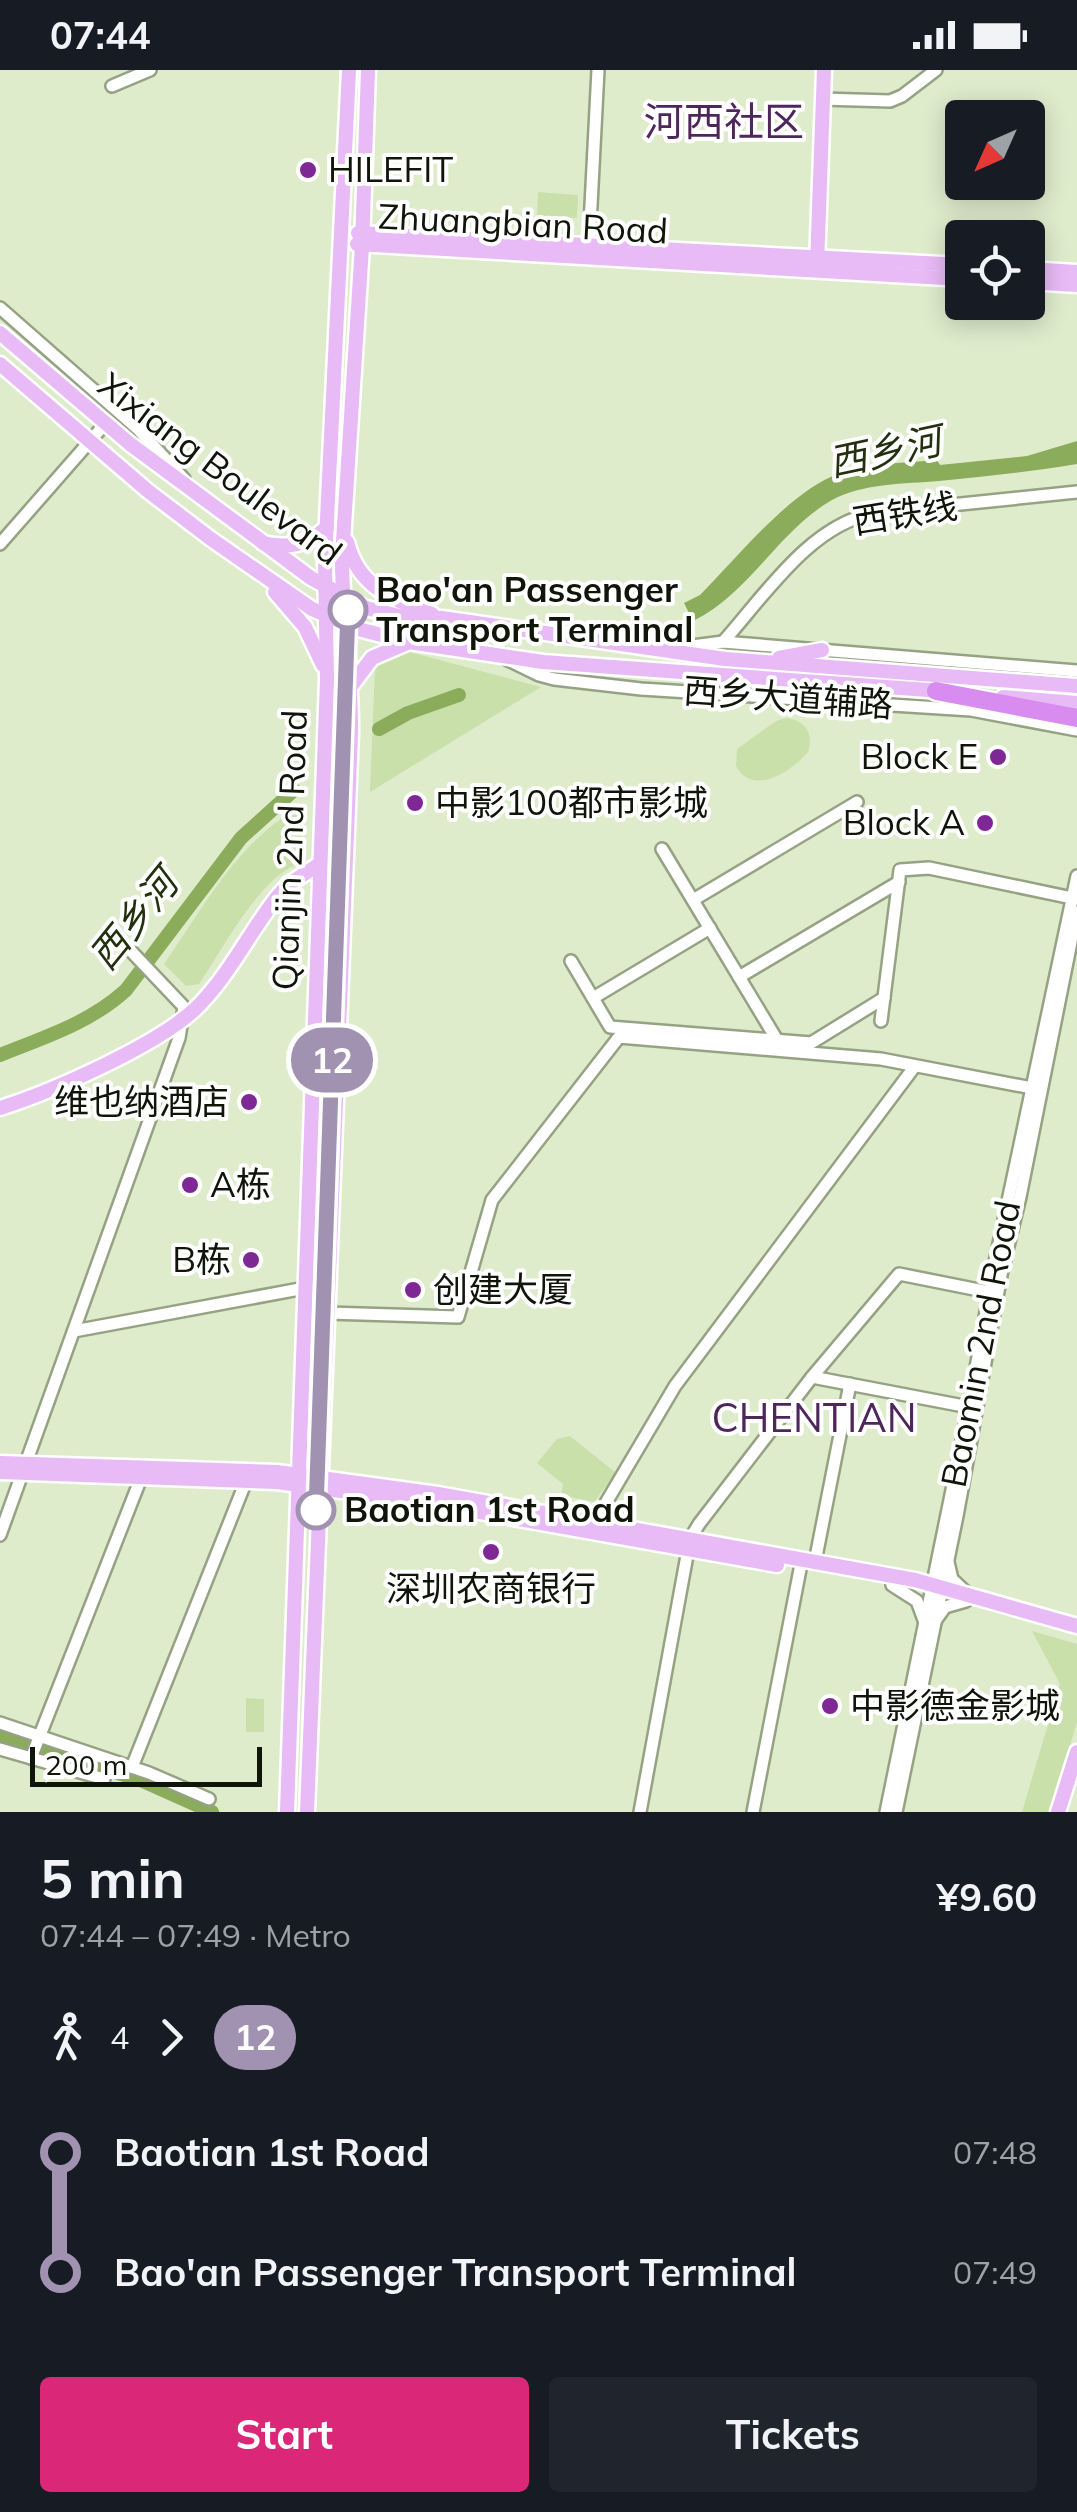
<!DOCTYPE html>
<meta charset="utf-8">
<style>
body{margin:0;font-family:Mulish,"Noto Sans SC",sans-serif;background:#20242c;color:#f1f3f6;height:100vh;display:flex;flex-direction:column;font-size:38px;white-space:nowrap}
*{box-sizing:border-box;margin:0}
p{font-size:32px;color:#9ea1a6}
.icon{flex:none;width:55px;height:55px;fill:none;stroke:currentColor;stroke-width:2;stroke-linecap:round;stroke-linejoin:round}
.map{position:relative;height:1742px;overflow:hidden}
.panel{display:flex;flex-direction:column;background:#171b24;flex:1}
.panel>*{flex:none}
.badge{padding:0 20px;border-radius:32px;font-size:35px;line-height:65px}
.needle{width:65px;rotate:225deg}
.buttons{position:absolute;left:945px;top:30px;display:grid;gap:20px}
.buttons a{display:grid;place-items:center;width:100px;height:100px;border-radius:10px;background:#171b24;box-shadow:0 5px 25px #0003;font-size:50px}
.scale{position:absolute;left:30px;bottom:25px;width:232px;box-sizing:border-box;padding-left:10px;border:5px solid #10150a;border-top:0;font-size:28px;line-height:35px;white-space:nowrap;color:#10150a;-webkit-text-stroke:8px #fff;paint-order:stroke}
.map>.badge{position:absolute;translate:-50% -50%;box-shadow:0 0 0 5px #fff}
.legs{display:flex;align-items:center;gap:15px;height:110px;padding:0 40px;font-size:32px}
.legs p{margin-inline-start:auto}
.head{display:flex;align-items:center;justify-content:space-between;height:170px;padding:0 40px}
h1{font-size:55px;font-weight:700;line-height:75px}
.cta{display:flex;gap:20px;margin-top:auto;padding:20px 40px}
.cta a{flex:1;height:115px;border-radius:10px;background:#db2777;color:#fff;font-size:40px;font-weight:700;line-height:115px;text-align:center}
.cta a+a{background:#20242c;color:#f1f3f6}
ul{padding:0 40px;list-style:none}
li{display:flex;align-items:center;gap:35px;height:120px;font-size:38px}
li i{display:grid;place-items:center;width:15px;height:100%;margin:0 12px;background:currentColor}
li i::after{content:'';width:25px;height:25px;margin:-12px;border:8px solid;border-radius:50%;background:#171b24}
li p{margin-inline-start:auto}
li:first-child i{background:linear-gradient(#0000 50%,currentColor 0)}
li:last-child i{background:linear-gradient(currentColor 50%,#0000 0)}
.status{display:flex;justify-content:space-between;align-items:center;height:70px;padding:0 50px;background:#171b24;direction:ltr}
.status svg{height:28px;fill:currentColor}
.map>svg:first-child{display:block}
</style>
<div class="status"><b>07:44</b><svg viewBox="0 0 49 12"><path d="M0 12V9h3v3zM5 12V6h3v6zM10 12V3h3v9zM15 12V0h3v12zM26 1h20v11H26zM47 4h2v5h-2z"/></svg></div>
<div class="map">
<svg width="1077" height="1742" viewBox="0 0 1077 1742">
<rect width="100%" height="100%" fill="#deeccc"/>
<!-- green -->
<g fill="#c9e0ab">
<path d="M538 122 578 125 577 148 537 146Z"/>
<path d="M402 580 541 617 370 722 375 598Z"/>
<path d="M787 648C806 651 814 664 808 682 791 702 753 727 736 696L737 679 776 651Z"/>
<path d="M299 738 302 739V793C262 802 222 881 199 914L186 916 164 894C202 840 238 770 299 738Z"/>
<path d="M570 1366 616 1403 594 1432 561 1425 563 1414 537 1393 557 1369Z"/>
<path d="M1032 1561 1077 1574V1652L1050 1742H1022L1060 1614Z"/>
<path d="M246 1628 264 1629V1662H246Z"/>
</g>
<!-- water -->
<path fill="#8bac5a" d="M1077 371V394C1031 402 985 406 939 411 905 414 863 413 832 430 779 460 749 524 693 551L684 533 700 525C737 488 790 421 838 404 869 393 904 393 937 390L940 395 1027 386Z"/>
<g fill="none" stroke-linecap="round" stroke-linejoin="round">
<!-- river -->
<g stroke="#8bac5a" stroke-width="14">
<path d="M379 659 408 643 459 625"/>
<path d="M0 985C45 967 90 953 126 920L241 768 294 720"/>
<path d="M0 1665 143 1711 212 1742"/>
</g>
<!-- minor casing -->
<g stroke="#95a284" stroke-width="16">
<g id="minor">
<path d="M112 16 150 0"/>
<path d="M822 29 890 31 902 26 936 0"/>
<path d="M589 174 598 0"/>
<path d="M0 238 138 359 184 409"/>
<path d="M0 474 105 354"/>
<path d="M723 572C765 525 810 455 874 443L1077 422"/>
<path d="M669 579 723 572 1077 601"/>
<path d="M506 589 539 605 554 609 641 619 971 640 1077 660"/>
<path d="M662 779 777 970"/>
<path d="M693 830 857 732"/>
<path d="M571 891 610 957 811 973 884 928"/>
<path d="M739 907 899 812"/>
<path d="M593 928 710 858"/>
<path d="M881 951 900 800 929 798 1077 829"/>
<path d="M328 1243 458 1247 492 1130 619 967 881 989 1037 1019"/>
<path d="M74 1261 305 1218"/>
<path d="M812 1307 969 1337"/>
<path d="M598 1461 607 1431 675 1316 915 996"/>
<path d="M0 1465 179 968 184 937 130 880"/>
<path d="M815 1492 850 1314"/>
<path d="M948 1492 952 1509 968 1524"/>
<path d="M892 1515 917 1531 924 1550"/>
<path d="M935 1551 945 1537 966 1531"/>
<path d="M0 1653 149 1703 209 1729"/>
<path d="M0 1679 104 1709"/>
<path d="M31 1688 141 1408"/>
<path d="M132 1697 246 1411"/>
<path d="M640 1742 690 1469 699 1454 812 1307 899 1204 989 1222"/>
<path d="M753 1742 802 1489"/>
<path d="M886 1742 969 1337 994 1197 1077 806"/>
<path d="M896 1742 957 1446 1001 1205 1020 1127 1077 842"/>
</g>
</g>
<!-- major casing -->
<g stroke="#fff" stroke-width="19">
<g id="major">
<path d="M358 163 962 195"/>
<path d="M357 174 962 209"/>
<path d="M817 195 824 0"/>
<path d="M1028 199 1077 202"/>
<path d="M1028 212 1077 215"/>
<path d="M0 263 130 374 311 508 366 538 403 547 442 548 725 589 1077 616"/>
<path d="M0 294 148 421 211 469 312 539 362 560 409 572 543 592 942 621"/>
<path d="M347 472C358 517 392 529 432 544"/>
<path d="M263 473C288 479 309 475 327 457"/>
<path d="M275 522 305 557 323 595"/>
<path d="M779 588 822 580"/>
<path d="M351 616 372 588 407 573"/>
<path d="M785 618 829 631"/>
<path d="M1003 627 1077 633"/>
<path d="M0 1038C51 1022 155 976 194 940 227 909 249 863 277 827L289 814 318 795"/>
<path d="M0 1393 277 1402 438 1424 915 1510 1077 1556"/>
<path d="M0 1402 277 1412 435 1434 777 1495"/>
<path d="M287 1742 327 610 325 490 349 0"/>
<path d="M307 1742 351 664C352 604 342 546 342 487L362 176 368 0"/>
<path d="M1058 1742 1077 1682"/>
</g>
</g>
<!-- highway casing -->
<g stroke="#fff" stroke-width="22">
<path id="highway" d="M936 621 1077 648"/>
</g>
<!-- minor -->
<use href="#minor" stroke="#fff" stroke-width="11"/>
<!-- major -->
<use href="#major" stroke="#e8baf6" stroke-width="14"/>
<!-- highway -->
<use href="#highway" stroke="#d98cf0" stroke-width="18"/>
</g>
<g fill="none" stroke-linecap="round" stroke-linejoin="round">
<!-- line-1 casing -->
<g stroke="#fff" stroke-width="22">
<path id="line-1" d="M316 1440 348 540"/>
</g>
<!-- line-1 -->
<use href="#line-1" stroke="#a192b2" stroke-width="15"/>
</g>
<!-- markers -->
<g fill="#7e2896" stroke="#fff" stroke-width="4">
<circle cx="308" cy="100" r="10"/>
<circle cx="998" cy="687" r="10"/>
<circle cx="415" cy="733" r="10"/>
<circle cx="985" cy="753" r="10"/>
<circle cx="249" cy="1032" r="10"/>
<circle cx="190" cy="1115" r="10"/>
<circle cx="251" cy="1190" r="10"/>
<circle cx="413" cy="1220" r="10"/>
<circle cx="491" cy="1482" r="10"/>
<circle cx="830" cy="1636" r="10"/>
</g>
<g fill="#fff" stroke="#a192b2" stroke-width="5">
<circle cx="348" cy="540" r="18"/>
<circle cx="316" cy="1440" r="18"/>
</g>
<g text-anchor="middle" stroke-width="8" stroke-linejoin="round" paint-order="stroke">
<!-- poi labels -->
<g font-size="35" fill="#10150a" stroke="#fff" text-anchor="start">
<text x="328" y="112">HILEFIT</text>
<text x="978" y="699" text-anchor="end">Block E</text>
<text x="435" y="745">中影100都市影城</text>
<text x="965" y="765" text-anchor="end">Block A</text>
<text x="229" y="1044" text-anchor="end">维也纳酒店</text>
<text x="210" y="1127">A栋</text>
<text x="231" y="1202" text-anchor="end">B栋</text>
<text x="433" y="1232">创建大厦</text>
<text x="491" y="1531" text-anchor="middle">深圳农商银行</text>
<text x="850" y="1648">中影德金影城</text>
</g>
<!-- street labels -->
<g font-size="35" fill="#10150a" stroke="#fff">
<text transform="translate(523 154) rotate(3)" y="12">Zhuangbian Road</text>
<text transform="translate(220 399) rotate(37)" y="12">Xixiang Boulevard</text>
<text transform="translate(905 444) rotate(-9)" y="12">西铁线</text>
<text transform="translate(788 628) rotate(4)" y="12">西乡大道辅路</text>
<text transform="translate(290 780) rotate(-88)" y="12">Qianjin 2nd Road</text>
<text transform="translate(981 1274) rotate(-79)" y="12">Baomin 2nd Road</text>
</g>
<!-- stop labels -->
<g font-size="35" font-weight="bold" fill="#10150a" stroke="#fff" text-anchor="start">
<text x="376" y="532">Bao'an Passenger<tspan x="376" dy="40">Transport Terminal</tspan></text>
<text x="344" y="1452">Baotian 1st Road</text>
</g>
<!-- water labels -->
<g font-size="38" font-style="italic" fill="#23300e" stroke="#fff">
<text transform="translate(885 382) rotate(-12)" y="13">西乡河</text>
<text transform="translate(134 850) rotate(-51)" y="13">西乡河</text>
</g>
<!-- quarter labels -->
<g font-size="40" fill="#4f265b" stroke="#fff">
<text x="724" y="66">河西社区</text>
<text x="814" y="1362">CHENTIAN</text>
</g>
</g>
</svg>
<div class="buttons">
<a><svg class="needle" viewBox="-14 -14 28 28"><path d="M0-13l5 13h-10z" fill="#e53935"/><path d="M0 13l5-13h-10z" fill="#9ea1a6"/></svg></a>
<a><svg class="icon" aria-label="locate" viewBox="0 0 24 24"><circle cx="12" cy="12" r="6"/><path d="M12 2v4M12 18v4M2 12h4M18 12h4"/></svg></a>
</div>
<div class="scale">200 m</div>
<b class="badge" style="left:332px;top:990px;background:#a192b2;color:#fff">12</b>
</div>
<section class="panel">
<div class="head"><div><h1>5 min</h1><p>07:44 – 07:49 · Metro</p></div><b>¥9.60</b></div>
<div class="legs"><svg class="icon" aria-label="walk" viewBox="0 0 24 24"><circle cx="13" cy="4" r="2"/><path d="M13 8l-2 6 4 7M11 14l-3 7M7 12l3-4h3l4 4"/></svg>4<svg class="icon" aria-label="forward" viewBox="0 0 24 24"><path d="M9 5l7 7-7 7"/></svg><b class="badge" style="background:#a192b2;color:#fff">12</b></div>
<ul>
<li><i style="color:#a192b2"></i><b>Baotian 1st Road</b><p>07:48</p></li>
<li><i style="color:#a192b2"></i><b>Bao'an Passenger Transport Terminal</b><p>07:49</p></li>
</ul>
<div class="cta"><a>Start</a><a>Tickets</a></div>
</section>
